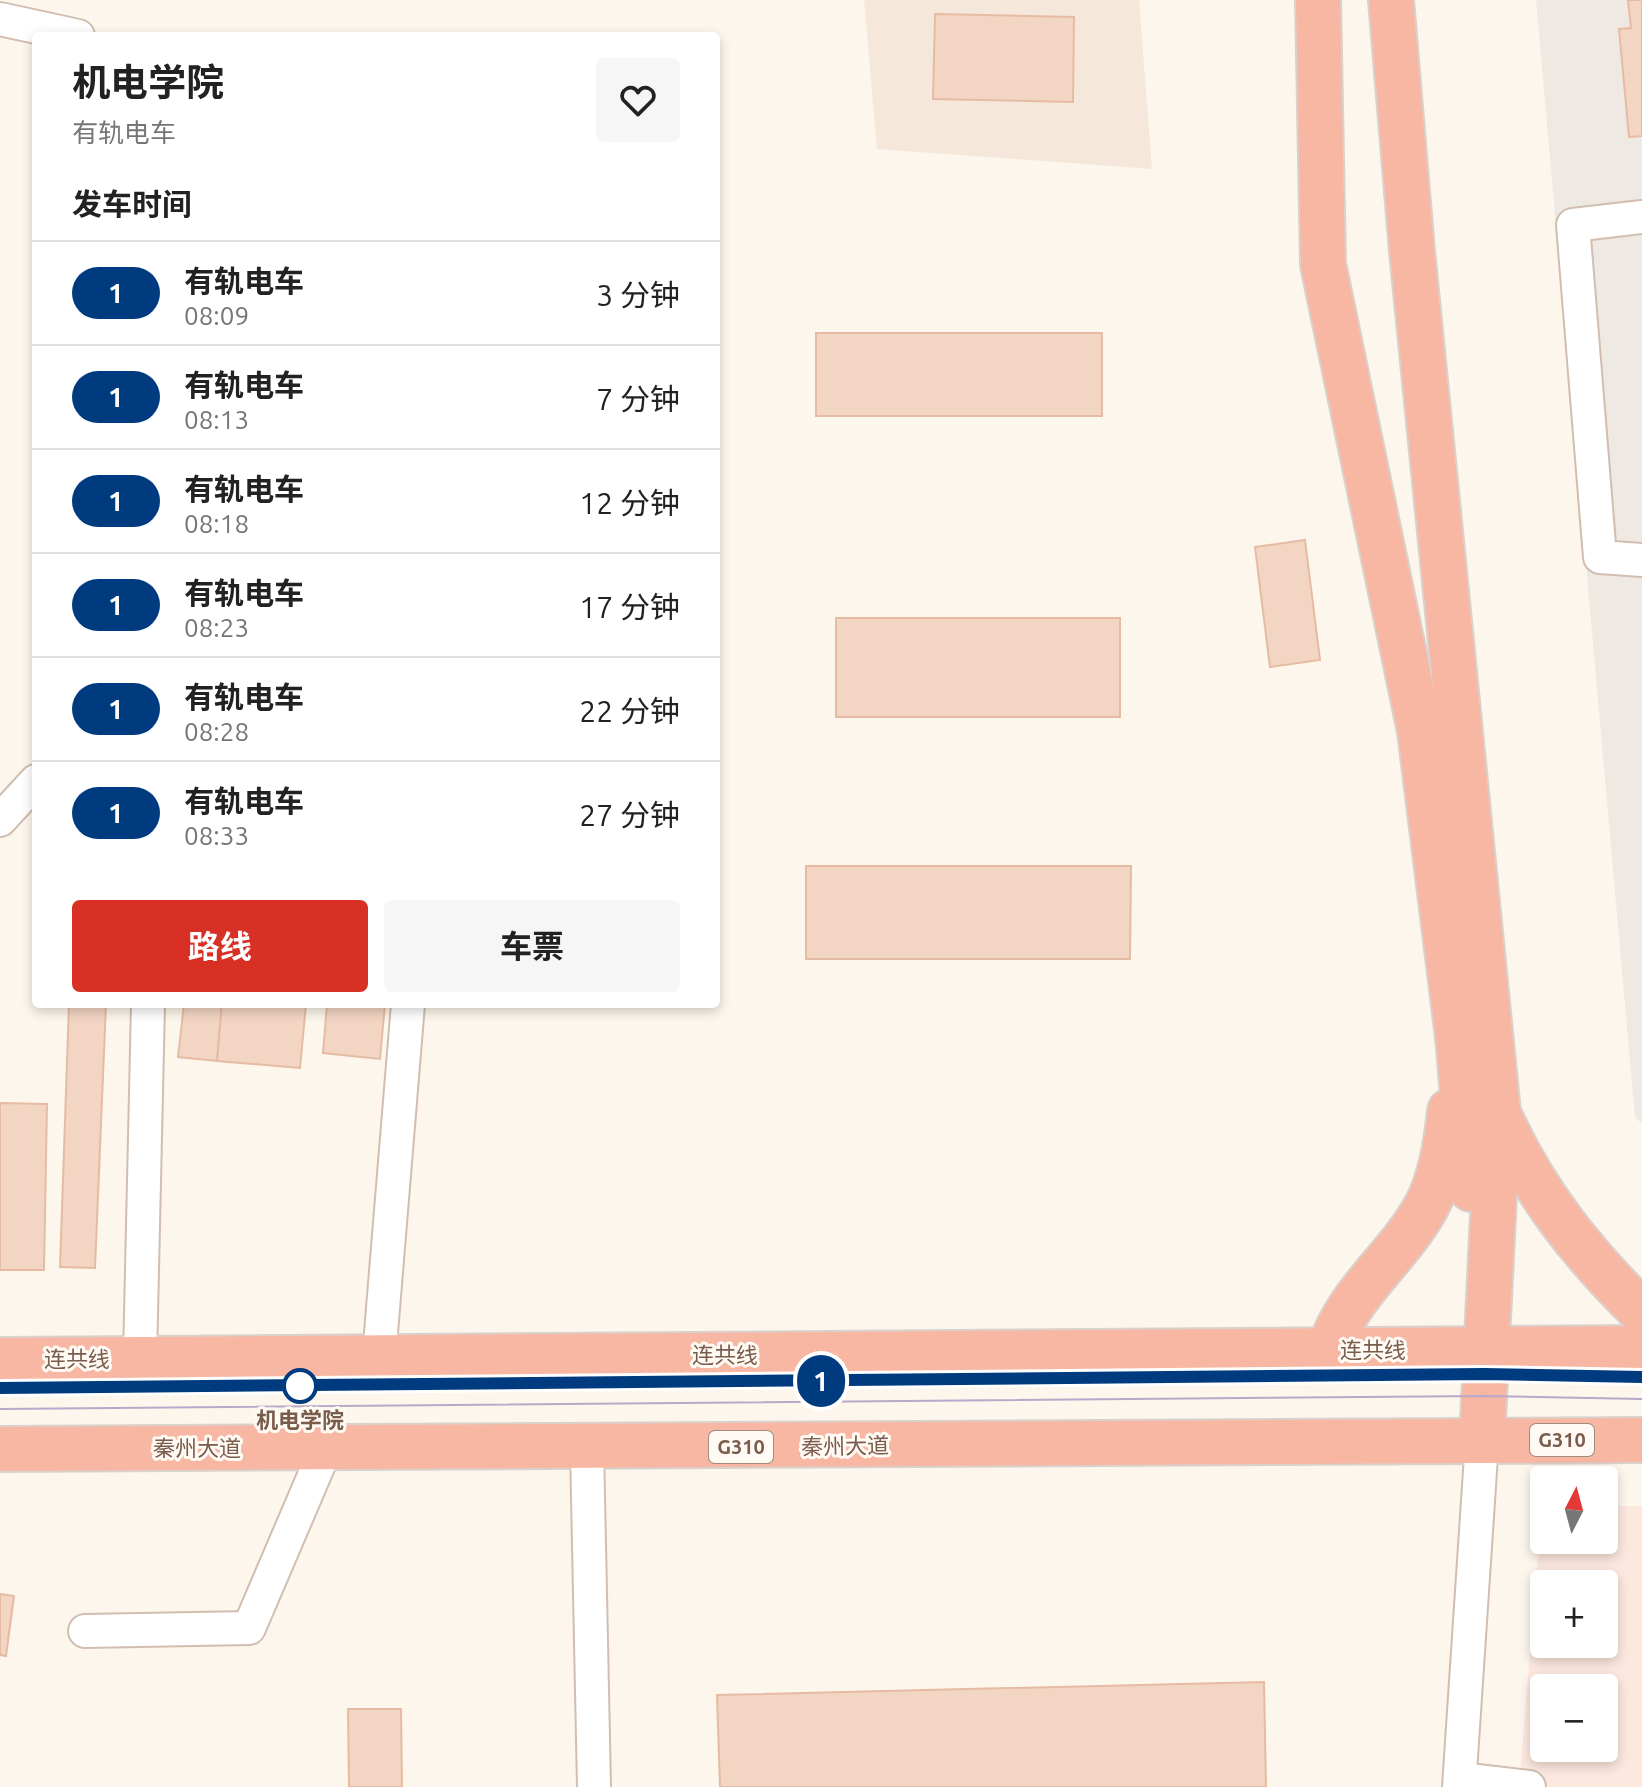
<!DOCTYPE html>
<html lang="zh">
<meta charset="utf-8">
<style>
body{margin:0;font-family:Ubuntu,"Noto Sans SC",sans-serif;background:#f6f6f6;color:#222;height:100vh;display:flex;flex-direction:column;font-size:30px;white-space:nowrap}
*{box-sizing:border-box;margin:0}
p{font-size:26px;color:#767676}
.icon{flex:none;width:44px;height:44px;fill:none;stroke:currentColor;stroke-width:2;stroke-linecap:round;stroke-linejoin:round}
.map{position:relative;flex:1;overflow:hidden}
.panel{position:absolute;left:32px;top:32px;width:688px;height:976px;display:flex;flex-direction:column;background:#fff;border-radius:8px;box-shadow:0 4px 12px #0003}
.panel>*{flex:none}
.badge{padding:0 16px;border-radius:26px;font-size:28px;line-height:52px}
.needle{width:52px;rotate:6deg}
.tools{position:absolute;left:1530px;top:1466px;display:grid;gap:16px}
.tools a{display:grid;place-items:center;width:88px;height:88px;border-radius:8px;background:#fff;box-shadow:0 4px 12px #0003;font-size:40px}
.map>.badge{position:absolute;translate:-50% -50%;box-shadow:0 0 0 4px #fff}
h2{padding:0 40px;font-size:30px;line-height:72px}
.round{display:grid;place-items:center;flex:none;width:84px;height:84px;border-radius:8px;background:#f6f6f6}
.overview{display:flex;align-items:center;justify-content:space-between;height:136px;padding:0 40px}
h1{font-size:38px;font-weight:700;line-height:60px}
.action{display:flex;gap:16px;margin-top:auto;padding:16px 40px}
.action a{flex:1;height:92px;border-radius:8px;background:#d93025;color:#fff;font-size:32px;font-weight:700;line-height:92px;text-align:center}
.action a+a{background:#f6f6f6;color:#222}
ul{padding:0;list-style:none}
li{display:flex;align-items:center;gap:24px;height:104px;padding:0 40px;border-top:2px solid #e0e0e0}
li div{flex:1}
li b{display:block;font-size:30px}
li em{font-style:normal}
li .badge{min-width:88px;font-weight:700;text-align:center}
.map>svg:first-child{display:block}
</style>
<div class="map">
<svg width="1642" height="1787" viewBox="0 0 1642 1787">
<rect width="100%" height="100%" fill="#fdf6ec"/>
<!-- residential -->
<path fill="#f5e8da" d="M864 0H1139L1152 169 877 149Z"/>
<!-- commercial -->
<path fill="#fde8e0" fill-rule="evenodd" d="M1542 1505 1544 1540H1604V1506H1642V1787H1519ZM1544 1584H1604V1644H1544ZM1544 1688H1604V1748H1544Z"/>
<!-- industrial -->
<path fill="#efe9e4" d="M1536 0H1642V1123L1635 1118Z"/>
<!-- building -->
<g fill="#f3d5c3" stroke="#e6bba3" stroke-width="2">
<path d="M1628 0H1642V136L1629 137 1619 29 1631 28Z"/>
<path d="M935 14 1074 17 1073 102 933 99Z"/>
<rect x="816" y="333" width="286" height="83"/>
<path d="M1305 540 1320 660 1270 667 1255 547Z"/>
<rect x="836" y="618" width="284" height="99"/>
<path d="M806 866H1131L1130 959H806Z"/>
<path d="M69 1004H106L95 1268 60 1267Z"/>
<path d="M184 1004H222L217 1061 178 1057Z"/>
<path d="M222 1004H306L300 1068 217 1061Z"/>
<path d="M327 1004H385L380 1059 323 1053Z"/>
<path d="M0 1103 47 1104 44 1270H0Z"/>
<path d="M0 1594 14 1596 6 1656 0 1655Z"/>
<path d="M1264 1682 1266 1787H720L717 1695Z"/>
<path d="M348 1709H401L402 1787H349Z"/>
</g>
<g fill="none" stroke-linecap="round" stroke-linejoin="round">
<!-- minor casing -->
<g stroke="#d1beb0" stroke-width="36">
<g id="minor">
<path d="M0 19 78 36"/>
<path d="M1642 217 1573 225 1600 557 1642 560"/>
<path d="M0 820 36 781"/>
<path d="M379 1357 408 1004"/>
<path d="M140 1359 148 1004"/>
<path d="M587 1448 594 1787"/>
<path d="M85 1631 249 1628 326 1448"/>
<path d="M1460 1779 1529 1787"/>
<path d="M1459 1787 1482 1441"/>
</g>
</g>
<!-- highway casing -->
<g stroke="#dad1cd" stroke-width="48">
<g id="highway">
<path d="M1318 0 1323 264 1420 731 1458 1037 1471 1189"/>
<path d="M1391 0 1412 251 1498 1113 1482 1441"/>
<path d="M1499 1115C1534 1193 1582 1253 1642 1312"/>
<path d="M1329 1351C1347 1293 1398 1258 1426 1207 1441 1180 1447 1141 1450 1111"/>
<path d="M0 1360 1642 1348"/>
<path d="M0 1449 1642 1440"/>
</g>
</g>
<!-- minor -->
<use href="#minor" stroke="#fff" stroke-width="32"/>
<!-- highway -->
<use href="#highway" stroke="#f7b7a3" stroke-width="44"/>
<!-- tram -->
<g stroke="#b9a8c9" stroke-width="2">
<path d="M0 1388 1484 1374 1642 1377"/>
<path d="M0 1409 1484 1396 1642 1399"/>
</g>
</g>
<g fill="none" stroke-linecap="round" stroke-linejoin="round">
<!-- line casing -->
<g stroke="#fff" stroke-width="18">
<path id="line" d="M0 1388 1484 1374 1642 1377"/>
</g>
<!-- line -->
<use href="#line" stroke="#003b80" stroke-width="12"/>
</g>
<!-- markers -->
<circle fill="#fff" stroke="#003b80" stroke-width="4" cx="300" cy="1386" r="16"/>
<g text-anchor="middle" stroke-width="6" stroke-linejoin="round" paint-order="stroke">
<!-- shield labels -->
<g fill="#fffaf3" stroke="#a28b7f" stroke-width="2">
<rect x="1530" y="1424" width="64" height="32" rx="6"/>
<rect x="709" y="1431" width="64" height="32" rx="6"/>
</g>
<g font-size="20" font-weight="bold" fill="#7a5c4d">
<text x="1562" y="1447">G310</text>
<text x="741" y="1454">G310</text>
</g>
<!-- street labels -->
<g font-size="22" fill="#7a5c4d" stroke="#fffaf3">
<text x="1373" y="1358">连共线</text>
<text x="725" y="1363">连共线</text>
<text x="77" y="1367">连共线</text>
<text transform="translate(845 1446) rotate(-1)" y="8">秦州大道</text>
<text x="197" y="1456">秦州大道</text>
</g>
<!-- stop labels -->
<g font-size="22" font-weight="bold" fill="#7a5c4d" stroke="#fffaf3">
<text x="300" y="1428">机电学院</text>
</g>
</g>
</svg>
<div class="tools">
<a><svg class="needle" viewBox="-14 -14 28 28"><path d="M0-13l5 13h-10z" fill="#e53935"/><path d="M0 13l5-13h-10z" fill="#767676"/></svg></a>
<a>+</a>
<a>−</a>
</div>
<b class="badge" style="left:821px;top:1381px;background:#003b80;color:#fff">1</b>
<section class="panel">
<div class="overview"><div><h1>机电学院</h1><p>有轨电车</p></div><a class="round"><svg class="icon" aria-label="heart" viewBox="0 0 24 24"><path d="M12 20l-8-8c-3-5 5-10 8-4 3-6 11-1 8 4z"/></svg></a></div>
<h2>发车时间</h2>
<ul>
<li><span class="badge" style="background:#003b80;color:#fff">1</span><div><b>有轨电车</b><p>08:09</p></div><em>3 分钟</em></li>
<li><span class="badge" style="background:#003b80;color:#fff">1</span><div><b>有轨电车</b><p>08:13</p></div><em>7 分钟</em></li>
<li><span class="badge" style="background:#003b80;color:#fff">1</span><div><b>有轨电车</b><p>08:18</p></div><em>12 分钟</em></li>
<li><span class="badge" style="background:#003b80;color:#fff">1</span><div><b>有轨电车</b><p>08:23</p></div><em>17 分钟</em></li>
<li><span class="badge" style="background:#003b80;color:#fff">1</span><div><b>有轨电车</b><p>08:28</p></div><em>22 分钟</em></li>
<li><span class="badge" style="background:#003b80;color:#fff">1</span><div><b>有轨电车</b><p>08:33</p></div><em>27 分钟</em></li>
</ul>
<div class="action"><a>路线</a><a>车票</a></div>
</section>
</div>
